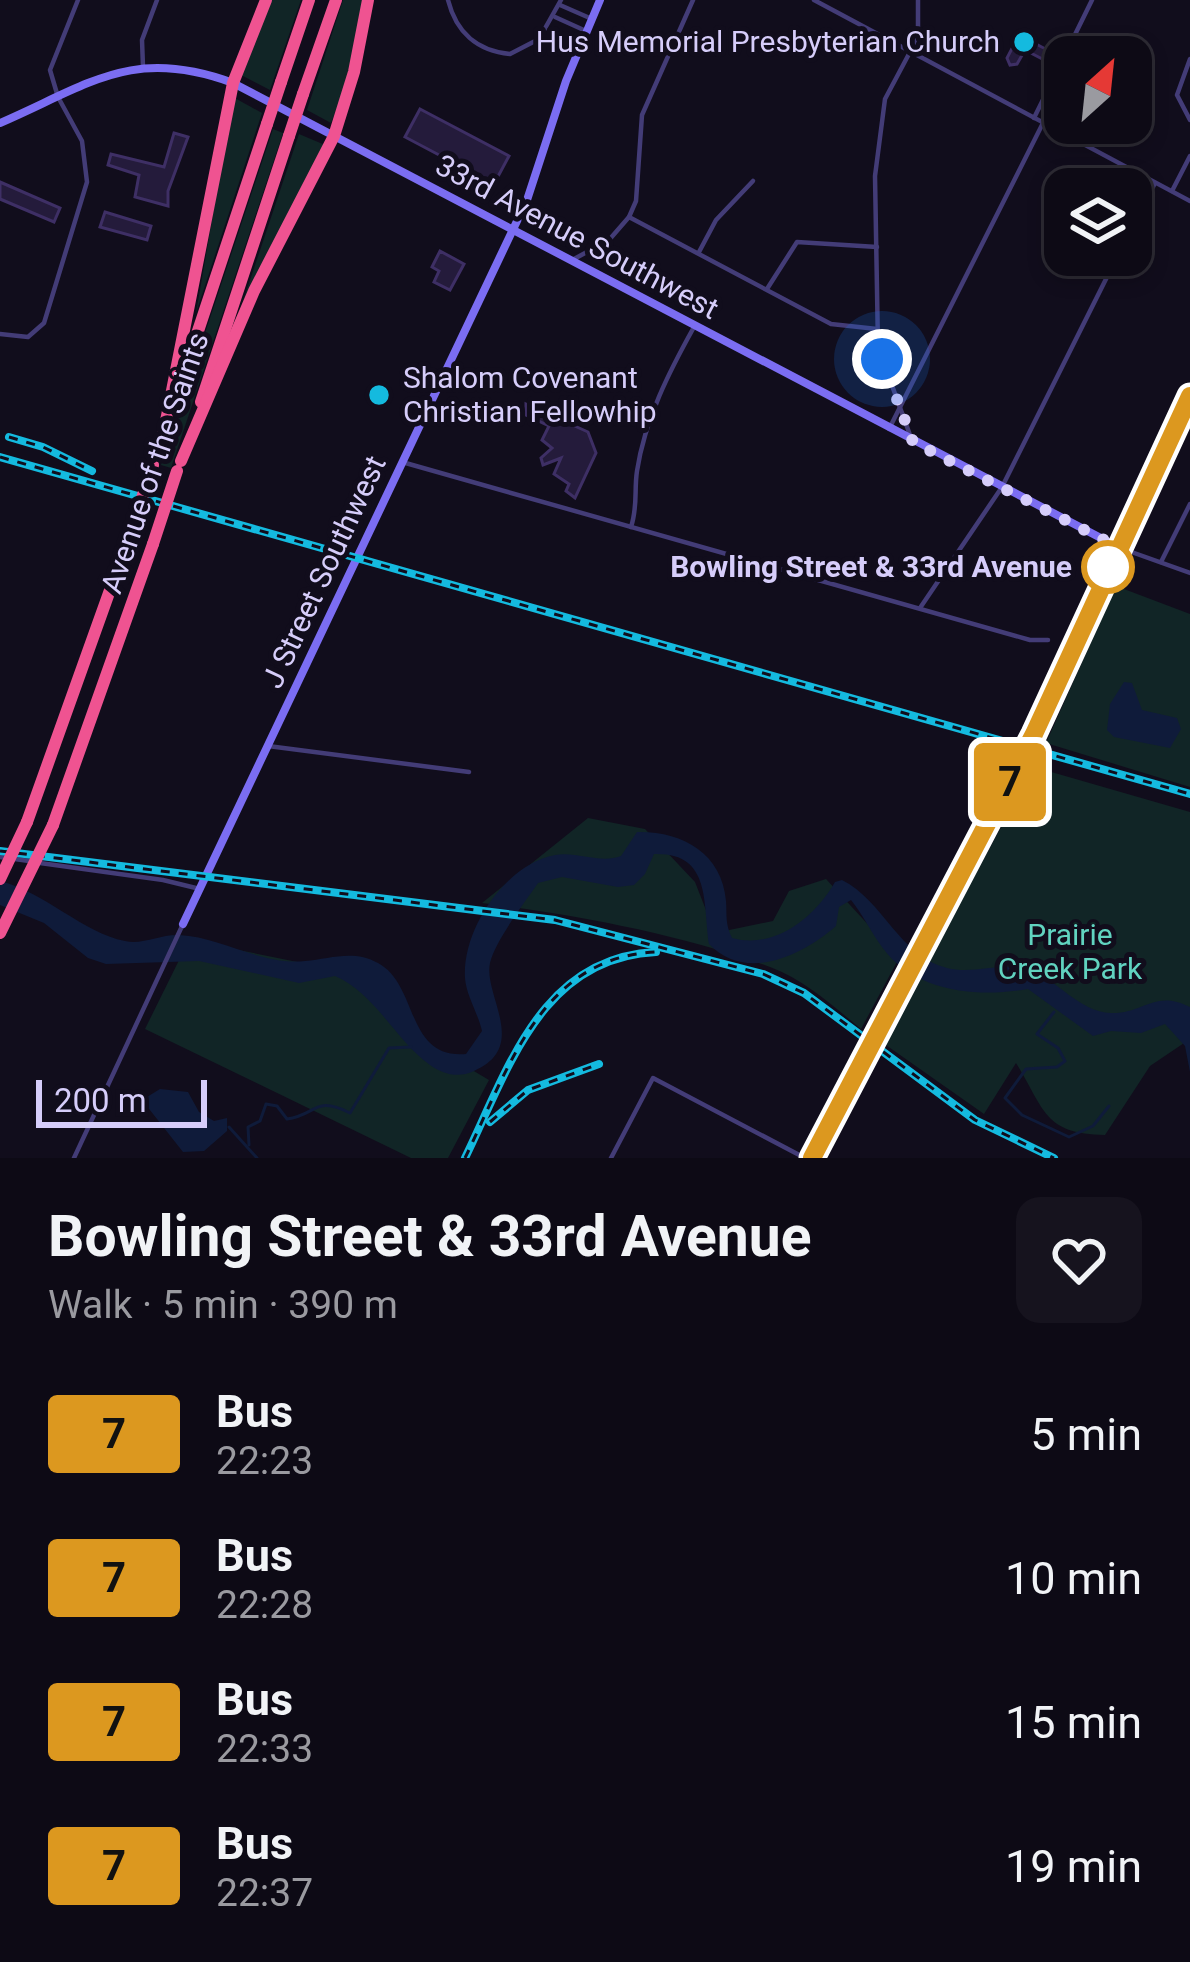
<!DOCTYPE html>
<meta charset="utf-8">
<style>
body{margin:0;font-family:Roboto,sans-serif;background:#16131e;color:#f1f3f6;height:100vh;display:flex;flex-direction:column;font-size:45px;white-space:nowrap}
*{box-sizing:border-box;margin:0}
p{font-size:39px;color:#9a9aa0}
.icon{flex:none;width:66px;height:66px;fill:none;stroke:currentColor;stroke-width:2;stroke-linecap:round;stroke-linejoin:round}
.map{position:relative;height:1158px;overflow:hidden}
.panel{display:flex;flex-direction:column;background:#0d0a15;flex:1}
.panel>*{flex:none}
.badge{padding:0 24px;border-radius:9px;font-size:42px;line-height:78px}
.needle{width:78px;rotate:27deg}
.fabs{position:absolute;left:1044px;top:36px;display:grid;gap:24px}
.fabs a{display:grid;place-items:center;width:108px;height:108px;border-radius:24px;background:#0d0a15;box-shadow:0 6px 18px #0003,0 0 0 3px #2d2b34;font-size:60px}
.scale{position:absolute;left:36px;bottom:30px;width:171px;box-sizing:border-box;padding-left:12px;border:6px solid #d6cdfa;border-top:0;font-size:33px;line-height:42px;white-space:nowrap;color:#d6cdfa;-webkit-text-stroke:9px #110d1c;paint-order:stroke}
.you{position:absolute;width:60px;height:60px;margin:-30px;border:9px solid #fff;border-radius:50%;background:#1a73e8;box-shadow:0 0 0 18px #1a73e833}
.map>.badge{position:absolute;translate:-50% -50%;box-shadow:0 0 0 6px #fff}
.round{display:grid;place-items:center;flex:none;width:126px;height:126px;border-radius:24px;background:#16131e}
.overview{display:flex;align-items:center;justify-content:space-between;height:204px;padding:0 48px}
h1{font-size:57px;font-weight:700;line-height:90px}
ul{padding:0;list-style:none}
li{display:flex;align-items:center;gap:36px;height:144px;padding:0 48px}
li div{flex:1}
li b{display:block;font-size:45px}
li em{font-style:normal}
li .badge{min-width:132px;font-weight:700;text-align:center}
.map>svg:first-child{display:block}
</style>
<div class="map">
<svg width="1190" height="1158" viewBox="0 0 1190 1158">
<rect width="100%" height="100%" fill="#110d1c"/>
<!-- green -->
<g fill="#112526">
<path d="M270 0H301L270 90 241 75Z"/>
<path d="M343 0H365L350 73 331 123 307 110Z"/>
<path d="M233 97 262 113 196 313Z"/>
<path d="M273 129 283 133 171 468 161 465Z"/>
<path d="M299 134 325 145 232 334Z"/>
<path d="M1116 586 1190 614V787L1046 743Z"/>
<path d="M1034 767 1190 812V1039L1150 1066 1105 1135C1044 1134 1045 1110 1016 1063L984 1114 883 1043Z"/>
<path d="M588 818 645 829 695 882 715 933 773 921 789 891 826 879 899 958 861 1029C833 1006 805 980 770 967 680 934 578 915 482 903Z"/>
<path d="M189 940 337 970 423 1041 489 1080 448 1158H411L145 1029Z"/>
</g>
<!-- water -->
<g fill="#0f1b3a">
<path d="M1124 682 1132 683 1142 710 1177 718 1181 729 1170 748 1114 737 1107 730 1110 704Z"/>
<path d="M637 832C682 831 722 853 726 901 727 915 725 924 732 938 775 950 815 917 835 882L842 880C884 901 899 956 947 968 974 975 1004 961 1030 970 1058 980 1079 1012 1111 1013 1144 1014 1154 989 1190 1007V1072L1185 1046 1165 1024 1141 1033 1111 1031 1093 1036 1028 989C977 998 914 992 882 947 871 932 863 915 851 900L839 907 836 926C803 955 746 983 709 944 703 902 711 852 654 854L645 874 634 885 618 887 562 877 538 883C525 902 495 941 490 963 483 995 530 1047 474 1071 459 1078 444 1075 430 1065 396 1041 375 993 335 976L299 983 199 961 106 964 88 958 44 923 0 905V881C45 892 83 933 125 941 143 945 161 934 179 935 222 937 262 966 305 961 330 959 353 949 378 963 419 985 405 1059 466 1054L482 1031C478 1013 466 995 465 978 462 929 506 864 555 855 577 851 600 864 621 856Z"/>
<path d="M160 1089 188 1092 199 1112 214 1121 227 1118V1131L204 1151 183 1152 146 1105 147 1097Z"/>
</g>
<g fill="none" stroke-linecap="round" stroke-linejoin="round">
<!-- stream -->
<g stroke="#0f1b3a" stroke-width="3">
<path d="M1054 1012 1037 1034 1058 1048 1065 1061 1057 1067 1026 1069 1005 1098 1022 1115 1069 1137 1093 1126 1109 1106"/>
<path d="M229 1127 257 1158"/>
<path d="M249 1145 248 1127 260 1121 266 1104 277 1106 287 1119C317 1115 314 1095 350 1113L389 1048 411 1047"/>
</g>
</g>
<!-- building -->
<g fill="#241b3b" stroke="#3e2f65" stroke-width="3">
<path d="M1019 35 1055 54 1050 63 1025 50 1017 64 1010 65 1007 58Z"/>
<path d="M420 109 509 156 494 184 405 137Z"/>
<path d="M174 133 188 137 168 191V206L135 197 139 175 108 165 111 154 164 167Z"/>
<path d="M0 182 60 208 54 222 0 199Z"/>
<path d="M105 212 151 226 147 240 100 227Z"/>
<path d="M440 251 464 264 450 290 434 282 439 271 432 267Z"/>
<path d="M526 404 588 432 596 453 575 498 566 491 569 484 554 474 561 458 543 465 541 458 552 448 542 440 549 426 526 415Z"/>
</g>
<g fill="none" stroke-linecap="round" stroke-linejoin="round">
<!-- street -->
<g stroke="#433c77" stroke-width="4.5">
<path d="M448 0C456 32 477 51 510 54L539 39 561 0"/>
<path d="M814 0 1190 201"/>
<path d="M560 5 592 19"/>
<path d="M555 17 586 31"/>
<path d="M1190 59 1177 95 1190 120"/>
<path d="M143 67 142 40 157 0"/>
<path d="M1034 118 1092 0"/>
<path d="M1172 191 1190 156"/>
<path d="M629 217 831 324 877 329"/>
<path d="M1131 230 1155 183"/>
<path d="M699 252 716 220 753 181"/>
<path d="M574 259 609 240 629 217 636 201 642 115 693 0"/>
<path d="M767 289 797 242 877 247"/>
<path d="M0 334 28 337 44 323 87 182 82 141 58 97 50 70 78 0"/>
<path d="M889 429 1043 123"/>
<path d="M910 435 878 347 875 176 885 99 918 37V0"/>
<path d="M402 462 1030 640H1048"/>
<path d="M631 527C638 506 634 490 637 471 645 419 669 372 694 327"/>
<path d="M1123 549 1190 573"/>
<path d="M1161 562 1190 504"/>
<path d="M920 608 1002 487 1118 255"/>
<path d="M268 746 469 772"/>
<path d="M0 857 29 861"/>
<path d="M40 863 163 880 200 889"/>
<path d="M74 1158 183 924"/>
<path d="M611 1158 653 1078 805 1158"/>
</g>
<!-- secondary -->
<g stroke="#7b6df2" stroke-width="8">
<path d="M0 123C90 84 133 46 233 83L1118 547"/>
<path d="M1034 734 1190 396"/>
<path d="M183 924 527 200 566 81 600 0"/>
<path d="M812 1158 868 1043 1015 773"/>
</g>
<!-- highway -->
<g stroke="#ef5391" stroke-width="12">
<path d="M281 82 309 0"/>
<path d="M303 94 336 0"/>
<path d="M184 373 267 124"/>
<path d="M201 402 289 136"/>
<path d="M163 436 233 83 266 0"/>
<path d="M181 461 254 291 334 136 354 72 368 0"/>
<path d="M27 822 129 537"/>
<path d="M53 825 153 544"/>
</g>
<!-- rail casing -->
<g stroke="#14badf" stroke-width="8">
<g id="rail">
<path d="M9 437 43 447 92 471"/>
<path d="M0 457 1190 794"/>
<path d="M0 851 555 920 763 974 804 993 975 1120 1054 1158"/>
<path d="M490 1122 528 1090 599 1064"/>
<path d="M465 1158C508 1070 541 957 656 952"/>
</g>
</g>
<!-- rail -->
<use href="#rail" stroke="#110d1c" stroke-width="3" stroke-dasharray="9" stroke-linecap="butt"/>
<!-- secondary-bridge -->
<path stroke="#7b6df2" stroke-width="8" d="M1015 773 1034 734"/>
<!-- highway-bridge -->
<g stroke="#ef5391" stroke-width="12">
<path d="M267 124 281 82"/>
<path d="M289 136 303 94"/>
<path d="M129 537 153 465"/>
<path d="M153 544 177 471"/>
<path d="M0 879 27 822"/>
<path d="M0 933 53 825"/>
</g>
</g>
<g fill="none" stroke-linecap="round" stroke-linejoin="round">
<!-- line casing -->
<g stroke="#fff" stroke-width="27">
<path id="line" d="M812 1158 1034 734 1190 396"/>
</g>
<!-- line -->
<use href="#line" stroke="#dc981f" stroke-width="18"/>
<!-- walk -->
<path stroke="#d6cdfa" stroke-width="12" stroke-dasharray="0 21.6" d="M882 359 913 442 1110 543 1108 567"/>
</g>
<!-- markers -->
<g fill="#14badf" stroke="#110d1c" stroke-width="4.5">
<circle cx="1024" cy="42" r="12"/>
<circle cx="379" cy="395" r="12"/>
</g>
<circle fill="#fff" stroke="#dc981f" stroke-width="6" cx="1108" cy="567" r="24"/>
<g text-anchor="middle" stroke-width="10" stroke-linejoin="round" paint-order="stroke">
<!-- poi labels -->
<g font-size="30" fill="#d6cdfa" stroke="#110d1c" text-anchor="end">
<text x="1000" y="52">Hus Memorial Presbyterian Church</text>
<text x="403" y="388" text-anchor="start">Shalom Covenant<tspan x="403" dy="34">Christian Fellowhip</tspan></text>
</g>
<!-- street labels -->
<g font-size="30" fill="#d6cdfa" stroke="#110d1c">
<text transform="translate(577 237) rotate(28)" y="10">33rd Avenue Southwest</text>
<text transform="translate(155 463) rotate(-71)" y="10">Avenue of the Saints</text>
<text transform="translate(324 572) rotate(-65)" y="10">J Street Southwest</text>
</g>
<!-- stop labels -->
<g font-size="30" font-weight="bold" fill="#d6cdfa" stroke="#110d1c" text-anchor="end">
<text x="1072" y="577">Bowling Street &amp; 33rd Avenue</text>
</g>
<!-- park labels -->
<g font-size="30" fill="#61d3c0" stroke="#110d1c">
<text x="1070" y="945">Prairie<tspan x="1070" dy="34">Creek Park</tspan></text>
</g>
</g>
</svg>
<div class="fabs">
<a><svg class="needle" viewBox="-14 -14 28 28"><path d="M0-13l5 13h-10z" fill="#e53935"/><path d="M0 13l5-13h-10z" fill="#9a9aa0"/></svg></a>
<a><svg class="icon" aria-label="layers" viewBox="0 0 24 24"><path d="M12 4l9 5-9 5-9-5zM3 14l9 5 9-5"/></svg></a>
</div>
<div class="scale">200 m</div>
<div class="you" style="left:882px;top:359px"></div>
<b class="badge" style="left:1010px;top:782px;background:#dc981f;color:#111">7</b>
</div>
<section class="panel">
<div class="overview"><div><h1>Bowling Street &amp; 33rd Avenue</h1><p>Walk · 5 min · 390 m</p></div><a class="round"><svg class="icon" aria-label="heart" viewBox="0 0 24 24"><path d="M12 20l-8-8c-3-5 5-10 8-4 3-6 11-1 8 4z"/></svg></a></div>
<ul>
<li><span class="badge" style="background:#dc981f;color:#111">7</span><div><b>Bus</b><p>22:23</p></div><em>5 min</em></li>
<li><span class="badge" style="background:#dc981f;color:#111">7</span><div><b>Bus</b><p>22:28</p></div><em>10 min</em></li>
<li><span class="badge" style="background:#dc981f;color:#111">7</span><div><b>Bus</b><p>22:33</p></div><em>15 min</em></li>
<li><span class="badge" style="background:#dc981f;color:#111">7</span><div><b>Bus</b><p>22:37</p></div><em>19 min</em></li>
</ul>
</section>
